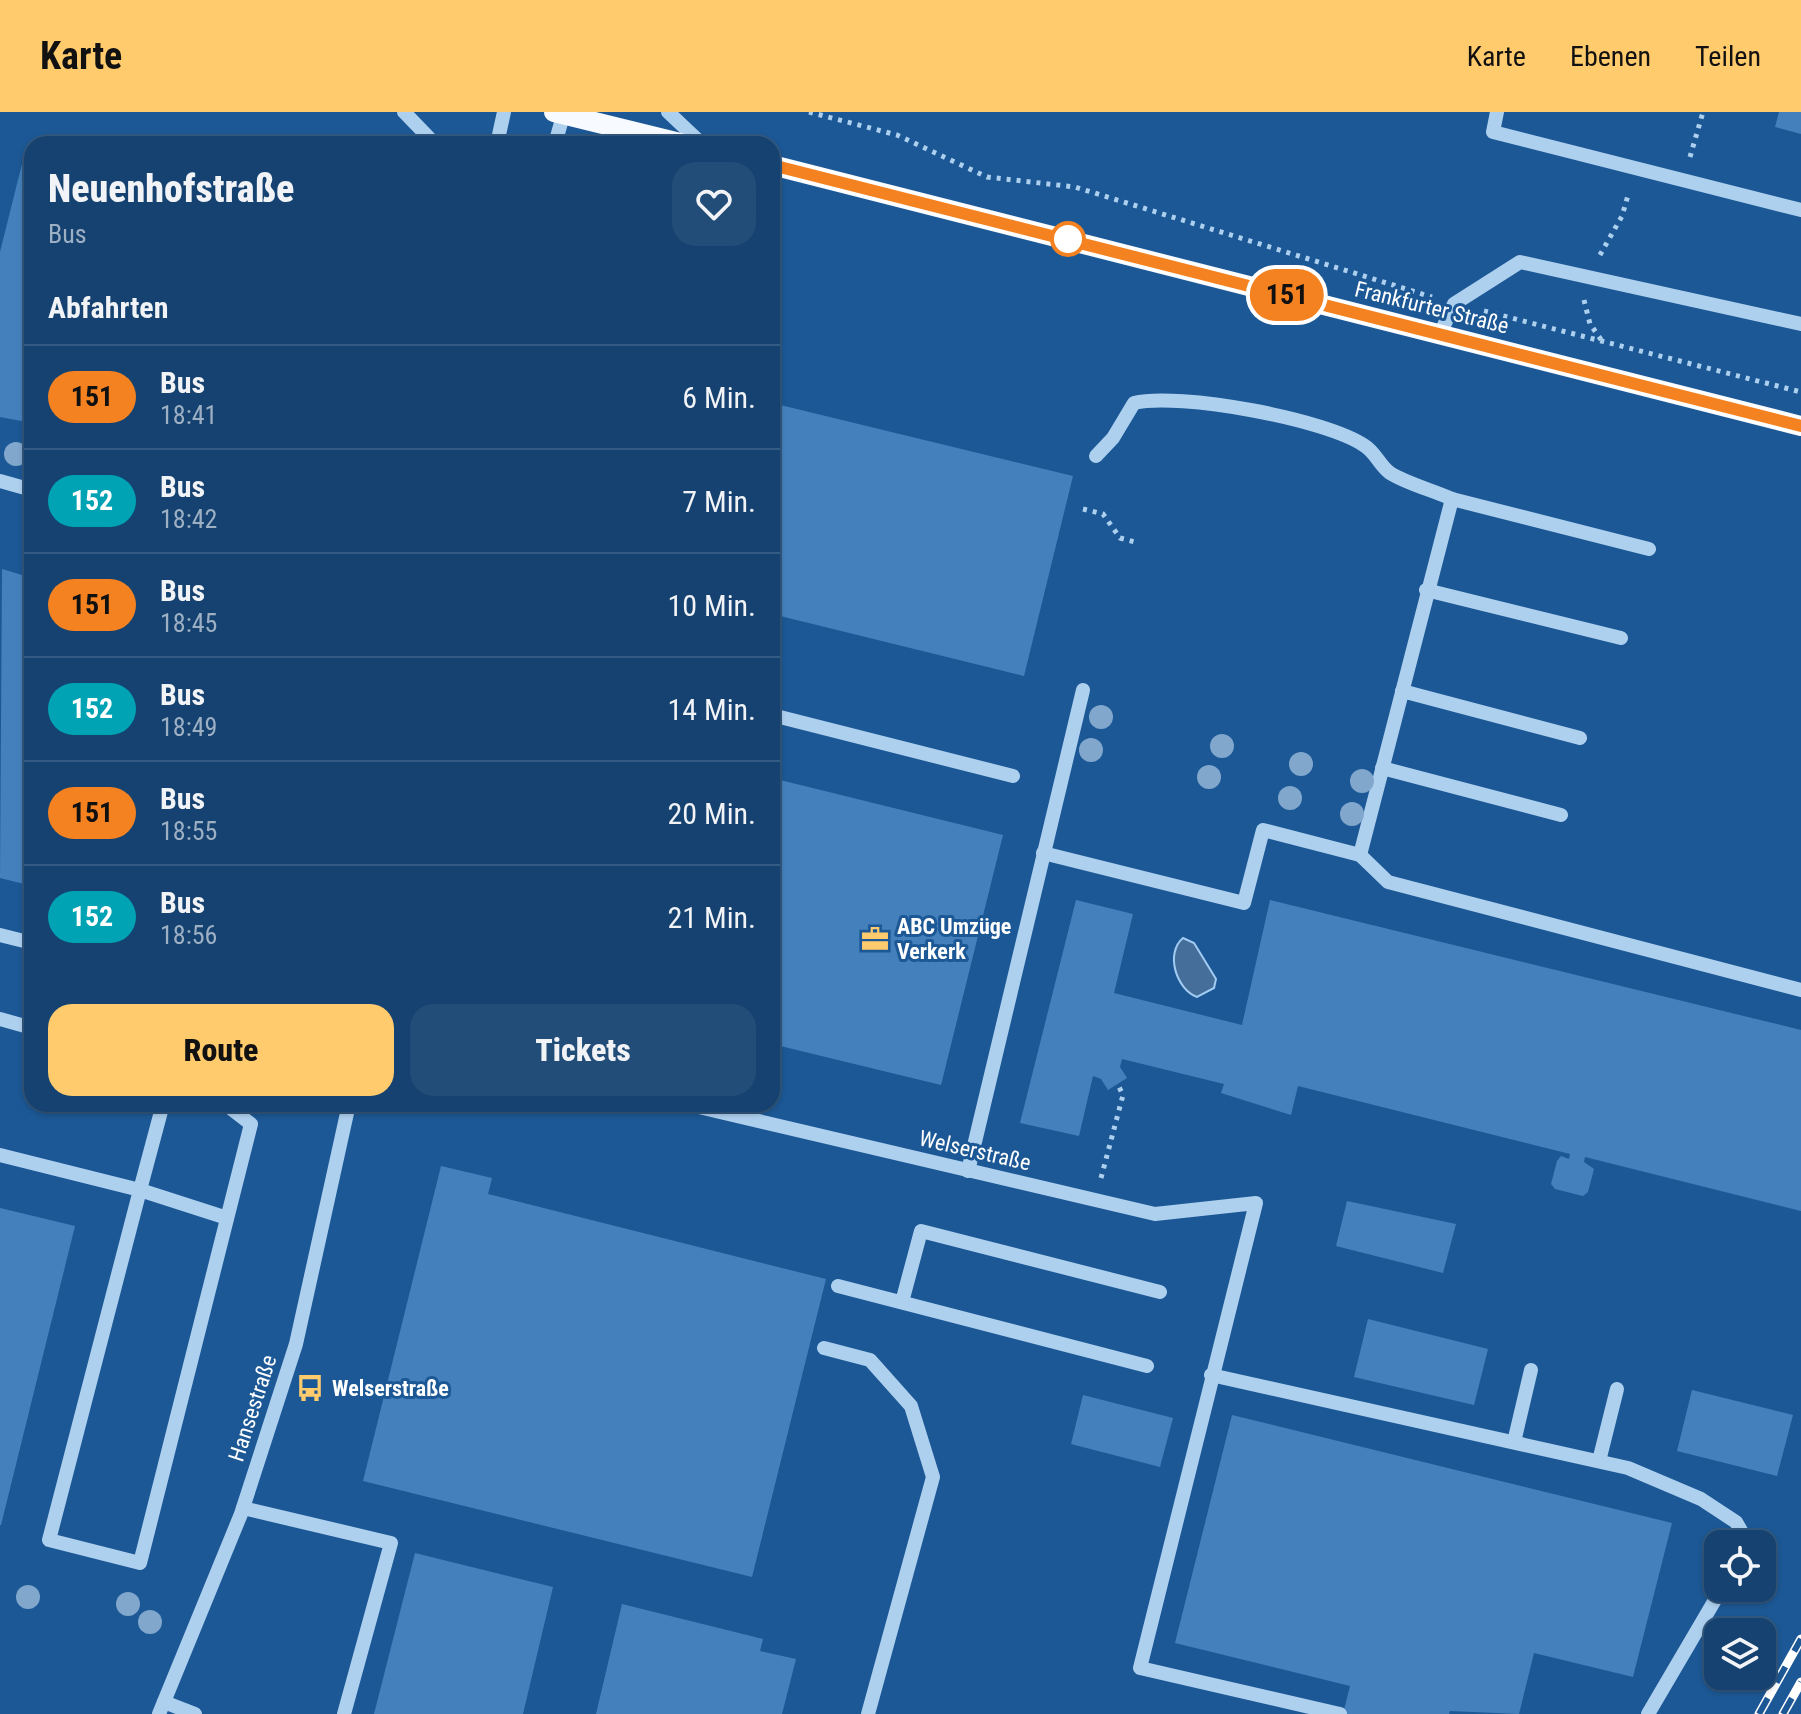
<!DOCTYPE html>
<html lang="de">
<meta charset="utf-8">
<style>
body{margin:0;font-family:"Roboto Condensed",sans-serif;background:#224d78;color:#f1f3f6;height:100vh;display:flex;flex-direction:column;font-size:30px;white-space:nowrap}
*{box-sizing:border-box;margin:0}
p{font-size:26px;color:#9db0c3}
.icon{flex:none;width:44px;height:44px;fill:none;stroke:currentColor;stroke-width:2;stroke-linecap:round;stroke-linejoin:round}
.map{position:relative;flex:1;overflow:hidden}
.drawer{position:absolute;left:24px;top:24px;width:756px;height:976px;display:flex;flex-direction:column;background:#154270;border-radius:24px;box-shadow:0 2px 6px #0004,0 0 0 2px #345b83}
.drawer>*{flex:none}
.badge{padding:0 16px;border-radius:26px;font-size:28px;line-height:52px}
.fabs{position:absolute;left:1704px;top:1418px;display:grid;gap:16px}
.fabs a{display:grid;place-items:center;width:72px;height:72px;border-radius:16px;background:#154270;box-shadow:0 2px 6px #0004,0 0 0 2px #345b83;font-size:40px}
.map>.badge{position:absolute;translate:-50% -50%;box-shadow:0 0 0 4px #fff}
h2{padding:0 24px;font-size:30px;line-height:72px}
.round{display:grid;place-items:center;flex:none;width:84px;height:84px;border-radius:24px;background:#224d78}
.overview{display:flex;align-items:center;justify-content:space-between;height:136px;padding:0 24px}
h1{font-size:38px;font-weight:800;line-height:60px}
.button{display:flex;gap:16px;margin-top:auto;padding:16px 24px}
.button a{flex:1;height:92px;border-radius:24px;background:#ffcb6d;color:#111;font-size:32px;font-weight:800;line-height:92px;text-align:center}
.button a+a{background:#224d78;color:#f1f3f6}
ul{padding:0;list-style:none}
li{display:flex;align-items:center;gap:24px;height:104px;padding:0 24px;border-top:2px solid #345b83}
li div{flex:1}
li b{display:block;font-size:30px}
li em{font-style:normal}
li .badge{min-width:88px;font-weight:700;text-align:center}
header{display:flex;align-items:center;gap:48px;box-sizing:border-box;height:112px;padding:0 40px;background:#ffcb6d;color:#111}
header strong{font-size:38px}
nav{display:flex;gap:44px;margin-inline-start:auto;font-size:28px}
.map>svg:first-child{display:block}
</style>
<header>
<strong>Karte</strong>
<nav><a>Karte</a><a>Ebenen</a><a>Teilen</a></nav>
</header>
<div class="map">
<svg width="1801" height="1602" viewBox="0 0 1801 1602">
<rect width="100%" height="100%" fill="#1c5895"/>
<!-- water -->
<path fill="#456f9a" stroke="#a1cbf1" stroke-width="2" d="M1183 826 1194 831 1216 867 1214 876 1197 885C1176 877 1165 841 1183 826Z"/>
<!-- building -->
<g fill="#4481bc">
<path d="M1779 0H1801V22L1775 15Z"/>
<path d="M25 40 32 43V311L0 305V140Z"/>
<path d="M772 291 1073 364 1024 564 772 502Z"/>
<path d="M2 457 32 466V774L0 766Z"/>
<path d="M772 666 1003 723 941 973 772 932Z"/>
<path d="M1076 788 1133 802 1114 881 1242 913 1270 788 1801 918V1099L1585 1045 1584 1050 1594 1057 1588 1080 1583 1084 1555 1077 1551 1072 1557 1049 1561 1044 1569 1047 1570 1042 1298 974 1291 1003 1221 981 1224 972 1122 947 1120 955 1127 966 1108 978 1101 967 1093 964 1079 1024 1020 1011Z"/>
<path d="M441 1054 492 1066 488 1082 826 1167 752 1465 363 1369Z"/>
<path d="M1347 1089 1456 1112 1443 1161 1336 1134Z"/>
<path d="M0 1096 75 1114 1 1413H0Z"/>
<path d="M1368 1207 1488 1237 1474 1293 1354 1265Z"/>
<path d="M1692 1278 1793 1303 1777 1364 1677 1339Z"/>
<path d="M1083 1283 1173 1306 1160 1355 1071 1332Z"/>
<path d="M1232 1303 1672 1411 1633 1565 1534 1541 1519 1602 1450 1599 1449 1602H1343L1350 1574 1175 1531Z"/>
<path d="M415 1441 553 1475 523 1602H374Z"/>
<path d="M622 1492 763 1527 760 1539 796 1547 782 1602H596Z"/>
</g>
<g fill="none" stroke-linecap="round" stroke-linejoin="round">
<!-- path -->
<g stroke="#aed0ef" stroke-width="5" stroke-dasharray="4 6" stroke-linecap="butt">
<path d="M809 0 897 23 987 65 1075 75 1432 185"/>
<path d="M463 30 472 32"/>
<path d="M1690 45 1703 0"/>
<path d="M1600 143 1622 104 1629 80"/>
<path d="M1584 188 1590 212 1602 229"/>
<path d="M1484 199 1801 280"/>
<path d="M1083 397 1103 402 1120 426 1135 430"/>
<path d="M1101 1066 1123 983 1117 971"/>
</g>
<!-- minor -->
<g stroke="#aed0ef" stroke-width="14">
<path d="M404 0 435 32"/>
<path d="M668 0 702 32"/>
<path d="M1497 0 1493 20 1801 98"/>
<path d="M497 32 504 0"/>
<path d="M555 32 564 0"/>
<path d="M1440 222 1454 192 1520 150 1801 212"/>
<path d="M0 369 32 378"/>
<path d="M1452 387 1649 437"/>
<path d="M1426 478 1621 526"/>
<path d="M1402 579 1580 626"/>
<path d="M772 603 1013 664"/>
<path d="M1382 656 1561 703"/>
<path d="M1043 741 1244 791 1263 718 1360 743 1452 387C1432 378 1408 372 1390 361 1380 354 1375 340 1365 334 1327 307 1178 280 1134 291L1113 326 1096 344"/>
<path d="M1360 743 1388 770 1801 878"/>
<path d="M0 823 32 831"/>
<path d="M0 907 32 916"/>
<path d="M163 992 140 1078 227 1106"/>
<path d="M686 992 1155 1102 1256 1091 1140 1556 1340 1602"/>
<path d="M0 1043 140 1078 49 1428 140 1451 251 1012 225 992"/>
<path d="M968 1059 1083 578"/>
<path d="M838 1174 1147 1254"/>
<path d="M902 1190 921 1119 1160 1180"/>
<path d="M824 1236 870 1248 911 1294 933 1365 868 1602"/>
<path d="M1211 1263 1628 1356 1701 1387 1736 1410 1747 1429 1746 1432"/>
<path d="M1514 1330 1531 1258"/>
<path d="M1599 1349 1617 1277"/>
<path d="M243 1396 391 1431 344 1602"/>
<path d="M164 1590 195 1602"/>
<path d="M159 1602 241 1402 296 1232 349 992"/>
<path d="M1648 1602 1722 1476"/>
</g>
<!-- major -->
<g stroke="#f7faff" stroke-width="20">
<path d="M554 0 684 32"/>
<path d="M772 53 1801 314"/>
</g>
<!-- rail casing -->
<g stroke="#fff" stroke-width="9">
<g id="rail">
<path d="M1759 1602 1801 1527"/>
<path d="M1783 1602 1801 1570"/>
</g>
</g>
<!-- rail -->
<use href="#rail" stroke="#1c5895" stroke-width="6" stroke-dasharray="18" stroke-linecap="butt"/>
</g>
<!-- trees -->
<g fill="#82a7cd">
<circle cx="16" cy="342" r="12"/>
<circle cx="1101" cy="605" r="12"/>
<circle cx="1222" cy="634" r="12"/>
<circle cx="1091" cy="638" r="12"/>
<circle cx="1301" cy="652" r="12"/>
<circle cx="1209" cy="665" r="12"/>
<circle cx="1362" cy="669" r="12"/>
<circle cx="1290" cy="686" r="12"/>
<circle cx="1352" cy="702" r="12"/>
<circle cx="28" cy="1485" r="12"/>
<circle cx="128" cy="1492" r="12"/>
<circle cx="150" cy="1510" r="12"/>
</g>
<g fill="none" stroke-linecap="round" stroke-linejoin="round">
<!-- line casing -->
<g stroke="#fff" stroke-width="18">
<path id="line" d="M772 53 1801 314"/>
</g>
<!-- line -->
<use href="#line" stroke="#f58220" stroke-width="12"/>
</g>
<!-- icons -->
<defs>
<g id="office-bare" transform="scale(2.16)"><path d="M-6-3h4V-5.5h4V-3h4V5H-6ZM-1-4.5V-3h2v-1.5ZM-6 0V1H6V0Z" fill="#ffcb6d" stroke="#1c5895" stroke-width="2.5" paint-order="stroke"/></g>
<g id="bus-bare" transform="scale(2.16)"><path d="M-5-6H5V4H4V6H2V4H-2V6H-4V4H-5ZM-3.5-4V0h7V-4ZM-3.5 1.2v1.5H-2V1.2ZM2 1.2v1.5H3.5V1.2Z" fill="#ffcb6d" stroke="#1c5895" stroke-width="2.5" paint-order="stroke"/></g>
</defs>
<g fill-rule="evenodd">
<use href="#office-bare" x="875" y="827"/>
<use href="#bus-bare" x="310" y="1276"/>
</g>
<!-- markers -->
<circle fill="#fff" stroke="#f58220" stroke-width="4" cx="1068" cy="127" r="16"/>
<g text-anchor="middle" stroke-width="6" stroke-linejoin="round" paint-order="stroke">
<!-- street labels -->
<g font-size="22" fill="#fff" stroke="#1c5895">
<text transform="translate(1432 195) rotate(14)" y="8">Frankfurter Straße</text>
<text transform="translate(975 1038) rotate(13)" y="8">Welserstraße</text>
<text transform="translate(252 1296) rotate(-72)" y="8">Hansestraße</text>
</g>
<!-- poi labels -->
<g font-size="22" font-weight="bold" fill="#fff" stroke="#1c5895" text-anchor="start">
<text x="897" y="822">ABC Umzüge<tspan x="897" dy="25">Verkerk</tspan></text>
<text x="332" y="1284">Welserstraße</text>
</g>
</g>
</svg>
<div class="fabs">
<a><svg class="icon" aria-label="locate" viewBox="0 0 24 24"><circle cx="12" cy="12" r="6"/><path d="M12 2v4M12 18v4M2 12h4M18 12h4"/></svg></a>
<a><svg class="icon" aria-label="layers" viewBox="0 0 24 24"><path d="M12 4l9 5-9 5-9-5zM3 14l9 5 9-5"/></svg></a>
</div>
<b class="badge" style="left:1287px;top:183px;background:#f58220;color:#111">151</b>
<section class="drawer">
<div class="overview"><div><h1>Neuenhofstraße</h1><p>Bus</p></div><a class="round"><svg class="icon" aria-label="heart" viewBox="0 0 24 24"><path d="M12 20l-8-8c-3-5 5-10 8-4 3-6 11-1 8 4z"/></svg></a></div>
<h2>Abfahrten</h2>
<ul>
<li><span class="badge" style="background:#f58220;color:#111">151</span><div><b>Bus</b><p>18:41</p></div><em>6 Min.</em></li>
<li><span class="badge" style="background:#00a3b4;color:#fff">152</span><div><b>Bus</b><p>18:42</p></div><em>7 Min.</em></li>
<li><span class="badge" style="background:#f58220;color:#111">151</span><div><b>Bus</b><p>18:45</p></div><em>10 Min.</em></li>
<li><span class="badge" style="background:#00a3b4;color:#fff">152</span><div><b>Bus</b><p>18:49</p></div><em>14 Min.</em></li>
<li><span class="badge" style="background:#f58220;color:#111">151</span><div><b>Bus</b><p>18:55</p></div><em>20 Min.</em></li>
<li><span class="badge" style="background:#00a3b4;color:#fff">152</span><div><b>Bus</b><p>18:56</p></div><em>21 Min.</em></li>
</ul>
<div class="button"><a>Route</a><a>Tickets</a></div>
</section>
</div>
